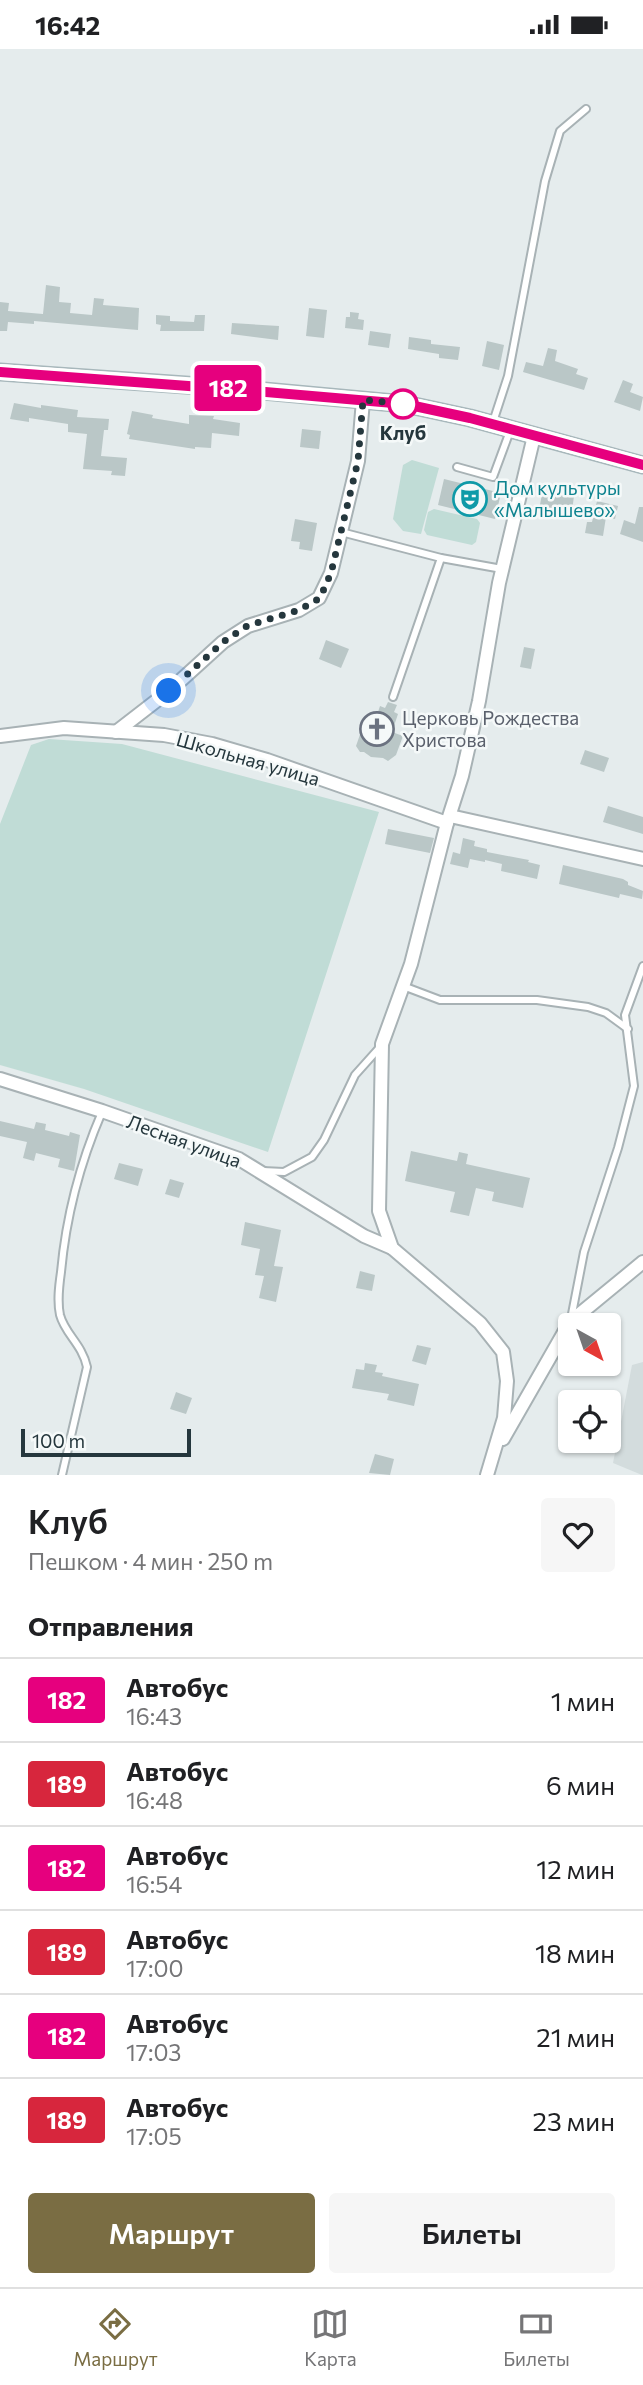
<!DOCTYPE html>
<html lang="ru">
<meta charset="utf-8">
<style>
body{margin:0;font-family:Commissioner,sans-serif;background:#f6f6f6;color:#202124;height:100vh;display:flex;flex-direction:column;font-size:26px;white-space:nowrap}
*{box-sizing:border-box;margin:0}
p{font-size:23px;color:#757577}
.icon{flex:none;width:38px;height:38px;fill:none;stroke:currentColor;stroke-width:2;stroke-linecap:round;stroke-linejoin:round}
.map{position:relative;height:1426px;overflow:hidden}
.details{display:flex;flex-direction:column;background:#fff;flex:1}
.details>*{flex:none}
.badge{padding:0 14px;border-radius:5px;font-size:24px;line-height:46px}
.needle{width:46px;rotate:140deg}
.tools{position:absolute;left:558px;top:1264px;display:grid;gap:14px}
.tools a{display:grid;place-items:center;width:63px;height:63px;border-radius:7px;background:#fff;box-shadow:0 2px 5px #0004;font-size:35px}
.scale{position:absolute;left:21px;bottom:18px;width:170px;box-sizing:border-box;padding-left:7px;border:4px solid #25373d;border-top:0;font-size:19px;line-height:24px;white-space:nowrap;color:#25373d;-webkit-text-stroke:5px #f5f9f9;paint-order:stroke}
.you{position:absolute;width:35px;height:35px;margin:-18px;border:5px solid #fff;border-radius:50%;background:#1a73e8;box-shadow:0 0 0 10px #1a73e833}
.map>.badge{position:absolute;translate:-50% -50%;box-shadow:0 0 0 4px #fff}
h2{padding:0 28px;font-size:26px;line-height:63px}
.round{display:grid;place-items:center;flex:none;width:74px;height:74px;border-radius:7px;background:#f6f6f6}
.head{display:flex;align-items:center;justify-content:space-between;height:119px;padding:0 28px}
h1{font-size:33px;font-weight:600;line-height:52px}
.primary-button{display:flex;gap:14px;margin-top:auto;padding:14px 28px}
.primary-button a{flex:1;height:80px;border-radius:7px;background:#7a6d43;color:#fff;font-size:28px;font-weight:600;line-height:80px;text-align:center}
.primary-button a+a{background:#f6f6f6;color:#202124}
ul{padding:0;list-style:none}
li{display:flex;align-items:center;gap:21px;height:84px;padding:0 28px;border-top:2px solid #e0e0e0}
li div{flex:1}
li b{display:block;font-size:26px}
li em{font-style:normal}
li .badge{min-width:77px;font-weight:700;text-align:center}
.status{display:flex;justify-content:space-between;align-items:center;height:49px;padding:0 35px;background:#fff;direction:ltr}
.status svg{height:19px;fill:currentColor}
.tab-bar{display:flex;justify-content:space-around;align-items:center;height:98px;border-top:2px solid #e0e0e0;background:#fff;font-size:19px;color:#757577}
.tab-bar a{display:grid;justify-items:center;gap:4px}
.tab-bar .active{color:#7a6d43}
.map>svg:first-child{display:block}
</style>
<div class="status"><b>16:42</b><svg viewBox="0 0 49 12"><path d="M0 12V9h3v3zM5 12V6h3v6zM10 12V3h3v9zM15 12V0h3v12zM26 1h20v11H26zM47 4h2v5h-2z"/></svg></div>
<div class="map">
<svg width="643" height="1426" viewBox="0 0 643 1426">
<rect width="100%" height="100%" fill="#e5eced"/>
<!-- built -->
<path fill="#d3dcdd" d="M643 1313V1426H642L613 1414 632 1316Z"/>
<!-- green -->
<g fill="#c0dcd6">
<path d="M412 411 439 419 421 485 403 482 393 470 403 416Z"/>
<path d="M434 460 477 470 480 474 476 493 472 496 427 486 424 481 428 463Z"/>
<path d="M49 690 122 695 379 763 268 1103 84 1040 0 1016V775L31 696Z"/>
</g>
<!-- building -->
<g fill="#bac7c7">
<path d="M46 236 60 238 59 253 71 254 70 264 92 266 94 249 104 250 103 256 139 259 138 281 34 272V275L8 273 7 282H0V253L9 254 8 262 43 265Z"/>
<path d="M309 259 327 261 324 289 306 287Z"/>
<path d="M350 263 359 264 358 270 364 271 363 281 345 279 346 268H350Z"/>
<path d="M156 266 170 267V272L194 273 195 266H205L204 282H160L161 276 156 275Z"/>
<path d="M232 274 279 277 278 291 231 285Z"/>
<path d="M370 282 391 285 389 299 368 296Z"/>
<path d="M409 288 431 291V295L460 298 458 311 439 309V305L408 300Z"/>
<path d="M487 292 504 296 499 321 482 317Z"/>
<path d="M548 299 557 301 555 312 578 320 576 325 588 329 584 341 523 323 526 313 543 317Z"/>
<path d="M623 331 633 335 630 343 643 348 640 362 614 353Z"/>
<path d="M14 354 41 359V356L78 361 77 368 109 370 108 381H104L101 407 127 409 125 427 111 426 112 422 83 420 87 385 68 383V375L29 369V373L10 370Z"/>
<path d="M132 362 153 366 152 369 189 375V366L214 367 213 370 240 374 239 387 212 384 211 399 195 398V400L129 390 130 386 127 385Z"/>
<path d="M302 380 321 382 319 400 300 398Z"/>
<path d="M444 430 501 444 495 470 438 456Z"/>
<path d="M552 442 574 447 572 462 555 458 554 465 539 461 542 445 547 446 548 443Z"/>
<path d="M597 452 618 457 615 470 606 468 603 487 585 484 587 473H592Z"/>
<path d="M639 458H643V493L620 485 624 471 635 475Z"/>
<path d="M295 470 317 474 312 502 299 500 300 493 291 492Z"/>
<path d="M326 591 349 600 341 619 319 610Z"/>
<path d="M524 598 535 600 531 620 520 618Z"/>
<path d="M388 653 397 656 394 663 398 665 392 683 403 687 396 706 388 712 383 709 371 708 364 703H360L356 697 364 674 373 678 380 657 385 659Z"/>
<path d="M585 701 609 709 604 723 580 715Z"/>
<path d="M608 757 643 768V785L603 773Z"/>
<path d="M388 780 434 789 430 804 385 795Z"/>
<path d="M463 789 475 792 474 797 487 800V803L529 811 528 813 540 816 537 830 501 822 502 815 485 811V813L470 810 468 819 450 815 453 803 460 805Z"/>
<path d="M563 816 623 830 628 833V836L643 842 642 850 620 845 619 849 559 835Z"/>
<path d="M0 1072 34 1080 36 1073 46 1075 45 1081 69 1087 70 1083 80 1086 74 1122 58 1118 60 1110 36 1104 34 1112 23 1109 27 1093 0 1087Z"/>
<path d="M411 1102 457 1112 459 1103 468 1105 466 1115 530 1129 523 1159 492 1152 494 1143 476 1139 469 1167 450 1163 455 1143 405 1132Z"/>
<path d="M119 1114 143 1120 138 1137 114 1130Z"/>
<path d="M170 1130 184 1134 179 1149 165 1145Z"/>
<path d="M245 1173 281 1181 274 1217 283 1218 276 1253 259 1249 264 1227 255 1226 260 1200 241 1196Z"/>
<path d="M360 1222 375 1226 372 1242 356 1239Z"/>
<path d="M417 1296 431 1299 426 1316 412 1312Z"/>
<path d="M365 1314 377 1316 375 1323 383 1324 382 1327 419 1335 414 1357 387 1351 389 1345 352 1339 356 1320 364 1321Z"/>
<path d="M580 1341 613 1350 612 1353H576Z"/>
<path d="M176 1343 192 1349 186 1365 170 1360Z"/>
<path d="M375 1405 394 1410 390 1426 369 1424Z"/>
</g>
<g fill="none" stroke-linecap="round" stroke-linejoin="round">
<!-- lane casing -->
<g stroke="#a8b2b5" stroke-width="10">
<g id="lane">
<path d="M493 373 508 327 545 132 560 82 586 60"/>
<path d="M457 418 493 428 510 382"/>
<path d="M341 483 441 509 502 520"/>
<path d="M393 648 441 509"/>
<path d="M403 937 440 951H537L588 958 606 964 628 980"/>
<path d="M263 1122 284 1123 312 1108 324 1091 355 1026 381 997"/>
<path d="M571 1270 584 1203 618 1099 634 1037 625 966 643 917"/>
<path d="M62 1426 87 1318C82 1295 65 1285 60 1266 57 1252 59 1237 61 1223 66 1168 80 1114 102 1063"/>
</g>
</g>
<!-- street casing -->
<g stroke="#a8b2b5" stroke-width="16">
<g id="street">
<path d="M116 683 169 642 223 593 248 577 299 561 319 549 331 524 358 412 363 351"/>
<path d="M0 687 64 679 164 686 212 695 267 711 447 774"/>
<path d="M450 767 643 810"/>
<path d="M0 1030 102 1062 239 1110 364 1187 392 1199"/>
<path d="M503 1390 570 1273 643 1213"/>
<path d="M487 1426 504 1369 507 1332 503 1303 480 1274 392 1199 379 1162 382 995 411 915 447 774 462 727 479 652 499 534 534 387"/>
</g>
</g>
<!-- secondary casing -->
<g stroke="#a7b7bb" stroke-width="19">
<path id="secondary" d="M0 323 242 340 405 355 470 369 643 416"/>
</g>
<!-- lane -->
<use href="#lane" stroke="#fff" stroke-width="6"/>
<!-- street -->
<use href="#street" stroke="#fff" stroke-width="12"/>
<!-- secondary -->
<use href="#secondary" stroke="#fff" stroke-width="16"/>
</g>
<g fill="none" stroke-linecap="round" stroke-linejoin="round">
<!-- line casing -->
<g stroke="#fff" stroke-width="16">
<path id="line" d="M0 323 242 341 405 355 470 369 643 416"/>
</g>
<!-- line -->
<use href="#line" stroke="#e6007e" stroke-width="10"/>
<!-- walk -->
<path stroke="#25373d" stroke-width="7" stroke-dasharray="0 12.6" d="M169 642 223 593 247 577 299 561 320 549 331 524 358 412 363 351 405 355H403"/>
</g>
<!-- icons -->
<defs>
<g id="theatre-ring" transform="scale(1.75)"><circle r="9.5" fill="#f5f9f9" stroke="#0f9aa8" stroke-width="1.5"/><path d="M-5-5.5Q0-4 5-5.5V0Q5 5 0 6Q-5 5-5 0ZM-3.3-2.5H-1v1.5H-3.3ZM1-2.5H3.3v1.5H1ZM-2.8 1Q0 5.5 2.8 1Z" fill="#0f9aa8"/></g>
<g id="church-ring" transform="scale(1.75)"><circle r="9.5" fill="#f5f9f9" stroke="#6b7280" stroke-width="1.5"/><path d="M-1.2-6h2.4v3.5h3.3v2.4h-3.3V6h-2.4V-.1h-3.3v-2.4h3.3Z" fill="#6b7280"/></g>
</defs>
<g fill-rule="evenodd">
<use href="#theatre-ring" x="470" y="450"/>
<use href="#church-ring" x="377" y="680"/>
</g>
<!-- markers -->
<circle fill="#fff" stroke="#e6007e" stroke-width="3.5" cx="403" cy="355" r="14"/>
<g text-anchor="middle" stroke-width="5" stroke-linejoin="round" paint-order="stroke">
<!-- stop labels -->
<g font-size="19" font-weight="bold" fill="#25373d" stroke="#f5f9f9">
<text x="403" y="391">Клуб</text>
</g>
<!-- culture labels -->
<g font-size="19" fill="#0d838f" stroke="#f5f9f9" text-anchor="start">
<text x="494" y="446">Дом культуры<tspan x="494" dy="22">«Малышево»</tspan></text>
</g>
<!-- worship labels -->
<g font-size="19" fill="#5b616d" stroke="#f5f9f9" text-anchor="start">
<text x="402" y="676">Церковь Рождества<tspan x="402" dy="22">Христова</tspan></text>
</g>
<!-- street labels -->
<g font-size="19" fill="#25373d" stroke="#f5f9f9">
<text transform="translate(248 710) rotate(16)" y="7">Школьная улица</text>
<text transform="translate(184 1092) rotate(20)" y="7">Лесная улица</text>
</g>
</g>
</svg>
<div class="tools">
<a><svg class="needle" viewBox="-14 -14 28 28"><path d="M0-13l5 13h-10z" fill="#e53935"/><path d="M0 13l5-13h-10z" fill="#757577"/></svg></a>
<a><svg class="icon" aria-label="locate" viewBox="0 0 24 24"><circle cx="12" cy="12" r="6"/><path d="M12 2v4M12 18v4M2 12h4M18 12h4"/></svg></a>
</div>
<div class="scale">100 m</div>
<div class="you" style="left:169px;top:642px"></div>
<b class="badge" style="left:228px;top:339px;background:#e6007e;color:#fff">182</b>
</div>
<section class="details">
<div class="head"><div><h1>Клуб</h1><p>Пешком · 4 мин · 250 m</p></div><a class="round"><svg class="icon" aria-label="heart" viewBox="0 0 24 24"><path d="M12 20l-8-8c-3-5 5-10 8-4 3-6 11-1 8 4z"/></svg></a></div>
<h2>Отправления</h2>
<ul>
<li><span class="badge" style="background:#e6007e;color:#fff">182</span><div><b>Автобус</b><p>16:43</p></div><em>1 мин</em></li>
<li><span class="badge" style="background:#d7263d;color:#fff">189</span><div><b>Автобус</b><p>16:48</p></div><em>6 мин</em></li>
<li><span class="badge" style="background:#e6007e;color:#fff">182</span><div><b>Автобус</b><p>16:54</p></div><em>12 мин</em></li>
<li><span class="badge" style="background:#d7263d;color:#fff">189</span><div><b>Автобус</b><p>17:00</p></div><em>18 мин</em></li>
<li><span class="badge" style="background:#e6007e;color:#fff">182</span><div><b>Автобус</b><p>17:03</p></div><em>21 мин</em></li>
<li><span class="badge" style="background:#d7263d;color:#fff">189</span><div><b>Автобус</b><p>17:05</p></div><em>23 мин</em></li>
</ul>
<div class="primary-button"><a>Маршрут</a><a>Билеты</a></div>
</section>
<nav class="tab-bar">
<a class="active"><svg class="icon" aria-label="directions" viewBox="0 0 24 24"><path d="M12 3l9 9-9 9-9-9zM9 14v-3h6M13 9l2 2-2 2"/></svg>Маршрут</a>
<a><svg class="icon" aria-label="map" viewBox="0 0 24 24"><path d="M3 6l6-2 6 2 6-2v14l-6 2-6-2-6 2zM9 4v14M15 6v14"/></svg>Карта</a>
<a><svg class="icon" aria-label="tickets" viewBox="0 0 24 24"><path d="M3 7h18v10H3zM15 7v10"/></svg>Билеты</a>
</nav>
